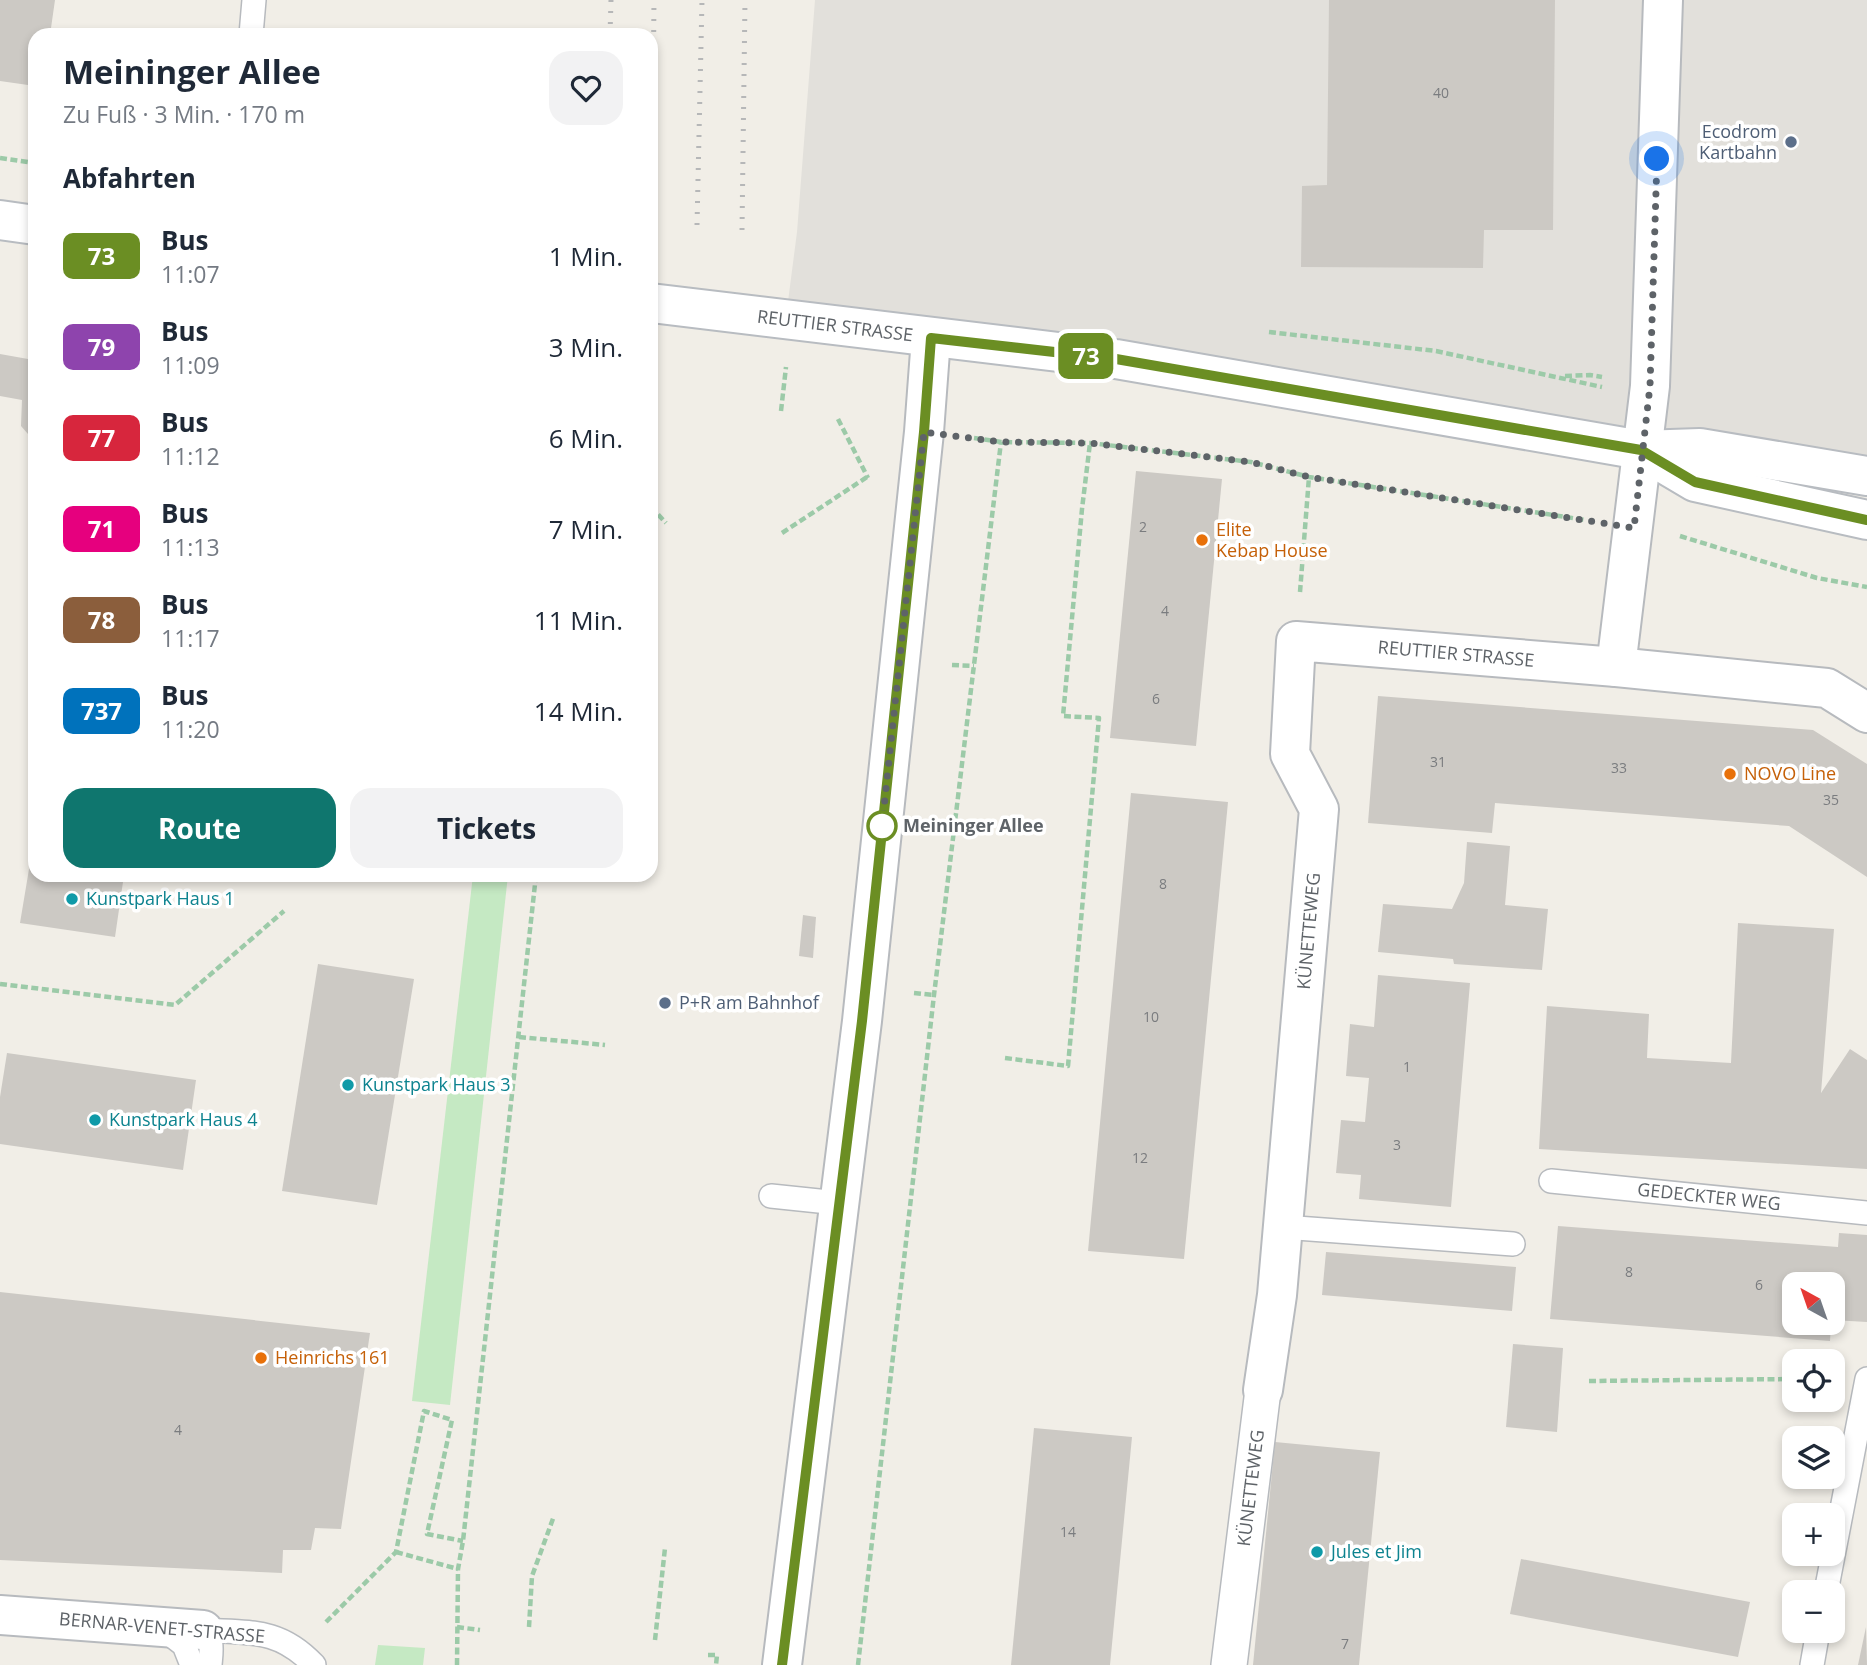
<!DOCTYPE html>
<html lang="de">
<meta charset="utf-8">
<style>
body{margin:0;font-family:"Open Sans",sans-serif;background:#f2f2f3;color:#1f2937;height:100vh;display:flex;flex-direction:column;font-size:26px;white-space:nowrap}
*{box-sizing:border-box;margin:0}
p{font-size:23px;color:#747a83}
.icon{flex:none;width:38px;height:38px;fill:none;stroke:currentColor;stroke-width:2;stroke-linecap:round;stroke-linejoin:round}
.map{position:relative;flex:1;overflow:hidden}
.side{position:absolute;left:28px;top:28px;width:630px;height:854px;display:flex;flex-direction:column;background:#fff;border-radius:21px;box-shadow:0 4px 10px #0003}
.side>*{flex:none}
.badge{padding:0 14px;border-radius:10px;font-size:24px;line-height:46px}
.needle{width:46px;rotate:320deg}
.tools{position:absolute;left:1782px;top:1272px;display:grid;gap:14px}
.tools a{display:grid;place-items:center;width:63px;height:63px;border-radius:14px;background:#fff;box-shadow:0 4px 10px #0003;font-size:35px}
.you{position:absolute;width:35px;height:35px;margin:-18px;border:5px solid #fff;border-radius:50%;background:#1a73e8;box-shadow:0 0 0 10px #1a73e833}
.map>.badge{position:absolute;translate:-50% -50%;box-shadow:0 0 0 4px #fff}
h2{padding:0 35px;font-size:26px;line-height:63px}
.round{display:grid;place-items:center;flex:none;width:74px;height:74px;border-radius:21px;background:#f2f2f3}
.summary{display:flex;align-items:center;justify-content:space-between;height:119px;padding:0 35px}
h1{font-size:33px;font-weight:700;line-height:52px}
.action{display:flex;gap:14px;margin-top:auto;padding:14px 35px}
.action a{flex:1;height:80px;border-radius:21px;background:#0f766e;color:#fff;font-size:28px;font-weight:700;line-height:80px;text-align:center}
.action a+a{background:#f2f2f3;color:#1f2937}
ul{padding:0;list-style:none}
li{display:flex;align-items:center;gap:21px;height:91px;padding:0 35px}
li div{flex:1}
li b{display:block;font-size:26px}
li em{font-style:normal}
li .badge{min-width:77px;font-weight:700;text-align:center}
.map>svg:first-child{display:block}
</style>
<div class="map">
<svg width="1867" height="1665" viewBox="0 0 1867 1665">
<rect width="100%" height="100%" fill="#f1eee7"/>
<!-- industrial -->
<path fill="#e2e0db" d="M815 0H1867V479L786 317 797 232Z"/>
<!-- green -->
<g fill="#c5e9c3">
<path d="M473 875H508L450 1405 412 1401Z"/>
<path d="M378 1645 425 1648 423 1665H375Z"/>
</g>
<!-- building -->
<g fill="#ccc9c4">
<path d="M0 0H55L50 35H35V86L0 81Z"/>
<path d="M1329 0H1555L1553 230H1484L1483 268 1301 267 1302 186 1327 185Z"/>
<path d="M31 348H35V442L21 426 22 400 0 396V354L28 359Z"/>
<path d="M1136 471 1222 479 1196 746 1110 738Z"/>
<path d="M1378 696 1813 730 1867 764V877L1789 826 1495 803 1492 833 1368 823Z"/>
<path d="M1131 793 1228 802 1184 1259 1088 1251Z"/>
<path d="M34 839 35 875H124L115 937 20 923Z"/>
<path d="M1467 842 1510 846 1505 905 1548 909 1542 970 1454 964 1453 959 1378 952 1383 904 1452 909 1464 883Z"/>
<path d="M803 915 816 917 813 958 799 956Z"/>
<path d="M1738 923 1834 929 1821 1093 1850 1049 1867 1060V1169L1539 1149 1547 1006 1649 1014 1647 1058 1731 1063Z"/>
<path d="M318 964 414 979 377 1205 282 1191Z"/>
<path d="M1378 975 1470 983 1451 1207 1359 1199 1361 1175 1336 1173 1341 1120 1365 1122 1369 1078 1346 1076 1350 1024 1374 1027Z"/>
<path d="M7 1053 196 1080 183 1170 0 1144V1097Z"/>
<path d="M1558 1226 1838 1247 1839 1233 1867 1235V1322L1832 1320V1284H1794V1323H1831L1830 1341 1550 1319Z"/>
<path d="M1326 1252 1516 1267 1512 1311 1322 1295Z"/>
<path d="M0 1292 370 1333 341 1529 315 1528 311 1550H283L282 1573 0 1560Z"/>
<path d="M1513 1344 1563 1348 1557 1432 1506 1427Z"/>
<path d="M1034 1428 1132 1437 1110 1665H1011Z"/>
<path d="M1275 1442 1380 1452 1359 1665H1253Z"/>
<path d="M1521 1559 1750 1602 1738 1657 1510 1614Z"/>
<path d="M1866 1627 1867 1665H1858Z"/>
</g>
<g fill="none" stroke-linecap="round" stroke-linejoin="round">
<!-- service casing -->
<g stroke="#b7babe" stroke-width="26">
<g id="service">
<path d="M251 35 254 0"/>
<path d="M1551 1181 1867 1213"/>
<path d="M771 1196 838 1203"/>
<path d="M1283 1227 1513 1244"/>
<path d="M1826 1592 1867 1379"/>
<path d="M162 1628 184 1645 192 1665"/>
<path d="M203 1630C250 1633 279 1628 314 1665"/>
<path d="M203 1630C214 1639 211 1652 210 1665"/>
<path d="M1812 1665 1818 1631"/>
</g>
</g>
<!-- pedestrian casing -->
<g stroke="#b7babe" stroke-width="38">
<path id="pedestrian" d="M1229 1665 1263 1390"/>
</g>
<!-- minor casing -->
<g stroke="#b7babe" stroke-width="42">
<g id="minor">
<path d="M1616 667 1650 386 1663 0"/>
<path d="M1263 1390 1277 1295 1319 809 1290 754 1296 641 1616 667 1827 688 1867 713"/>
<path d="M0 1615 203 1630"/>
<path d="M782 1665 862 1021 924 432 931 338"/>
</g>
</g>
<!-- secondary casing -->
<g stroke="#b8bcc1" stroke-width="42">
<g id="secondary">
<path d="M0 220 35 225"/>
<path d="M651 303 1116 359 1641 450 1700 448 1867 476"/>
<path d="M1641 450 1695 482 1867 520"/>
</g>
</g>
<!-- path -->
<g stroke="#9ccaa8" stroke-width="4.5" stroke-dasharray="7 3.5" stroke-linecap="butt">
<path d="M0 158 35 163"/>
<path d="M1269 332 1436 351 1602 387"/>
<path d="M1565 376 1590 375 1602 377"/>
<path d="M781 411 786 367"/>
<path d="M838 419 868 478"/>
<path d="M974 438 1001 442 1090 443 1251 462 1309 477 1585 520"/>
<path d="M651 507 666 523"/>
<path d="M782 533 867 477"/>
<path d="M1680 536 1817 578 1867 587"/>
<path d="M1300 592 1309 477"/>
<path d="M952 665 974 666"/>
<path d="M0 984 175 1005 284 911"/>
<path d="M914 993 934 995"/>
<path d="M519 1037 605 1045"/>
<path d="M1005 1058 1068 1066 1099 718 1063 716 1082 509 1090 443"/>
<path d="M1589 1381 1794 1379"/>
<path d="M396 1552 458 1569"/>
<path d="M326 1622 396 1552 424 1411 452 1420 427 1534 463 1541"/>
<path d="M457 1627 480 1630"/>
<path d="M529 1627 532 1576 554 1516"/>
<path d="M655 1640 665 1548"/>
<path d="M708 1655H717L716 1665"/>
<path d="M457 1665 458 1569 463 1541 536 875"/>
<path d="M858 1665 934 995 1001 442"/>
</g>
<!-- service -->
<use href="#service" stroke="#fff" stroke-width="23"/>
<!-- pedestrian -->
<use href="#pedestrian" stroke="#fff" stroke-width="35"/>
<!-- minor -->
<use href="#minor" stroke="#fff" stroke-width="38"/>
<!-- secondary -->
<use href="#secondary" stroke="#fff" stroke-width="38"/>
<!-- rail -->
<g stroke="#b6b7b8" stroke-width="5" stroke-dasharray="2 9" stroke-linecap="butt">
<path d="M610 35 611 0"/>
<path d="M652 219 654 0"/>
<path d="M697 225 702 0"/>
<path d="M742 230 745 0"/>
</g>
</g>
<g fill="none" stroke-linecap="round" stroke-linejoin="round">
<!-- line casing -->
<g stroke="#fff" stroke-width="16">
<path id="line" d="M782 1665 862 1021 924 432 931 338 1116 359 1641 450 1695 482 1867 520"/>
</g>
<!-- line -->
<use href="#line" stroke="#6b8e23" stroke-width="10"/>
<!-- walk -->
<path stroke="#5e6368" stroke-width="7" stroke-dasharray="0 12.6" d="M882 826 924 432 1001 442 1090 443 1251 462 1309 477 1634 528 1650 386 1657 159"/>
</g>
<!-- markers -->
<g fill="#5c6f8a" stroke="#fff" stroke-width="2.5">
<circle cx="1791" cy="142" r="7"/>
<circle cx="665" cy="1003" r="7"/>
</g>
<g fill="#e8710a" stroke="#fff" stroke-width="2.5">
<circle cx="1202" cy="540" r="7"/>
<circle cx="1730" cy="774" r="7"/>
<circle cx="261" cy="1358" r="7"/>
</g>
<circle fill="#fff" stroke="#6b8e23" stroke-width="3.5" cx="882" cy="826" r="14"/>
<g fill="#0f9aa8" stroke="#fff" stroke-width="2.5">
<circle cx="72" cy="899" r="7"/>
<circle cx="348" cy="1085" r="7"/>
<circle cx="95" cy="1120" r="7"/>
<circle cx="1317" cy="1552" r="7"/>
</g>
<g text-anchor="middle" stroke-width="7" stroke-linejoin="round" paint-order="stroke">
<!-- number labels -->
<g font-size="14" fill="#7a7c7f">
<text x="1441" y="98">40</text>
<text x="1143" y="532">2</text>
<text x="1165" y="616">4</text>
<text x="1156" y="704">6</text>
<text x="1438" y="767">31</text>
<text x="1619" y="773">33</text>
<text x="1831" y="805">35</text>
<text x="1163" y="889">8</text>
<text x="1151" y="1022">10</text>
<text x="1407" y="1072">1</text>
<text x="1397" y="1150">3</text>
<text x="1140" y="1163">12</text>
<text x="1629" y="1277">8</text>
<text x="1759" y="1290">6</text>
<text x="178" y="1435">4</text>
<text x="1068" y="1537">14</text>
<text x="1345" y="1649">7</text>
</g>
<!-- service labels -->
<g font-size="18" fill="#4e5e75" stroke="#fff" text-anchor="end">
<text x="1777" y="138">Ecodrom<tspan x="1777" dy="21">Kartbahn</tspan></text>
<text x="679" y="1009" text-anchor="start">P+R am Bahnhof</text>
</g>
<!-- street labels -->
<g font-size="18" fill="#5e6368" stroke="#fff">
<text transform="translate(835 326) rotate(7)" y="6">REUTTIER STRASSE</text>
<text transform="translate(1456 654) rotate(5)" y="6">REUTTIER STRASSE</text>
<text transform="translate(1309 931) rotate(-85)" y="6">KÜNETTEWEG</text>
<text transform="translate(1709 1197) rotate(6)" y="6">GEDECKTER WEG</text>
<text transform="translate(1251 1488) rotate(-83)" y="6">KÜNETTEWEG</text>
<text transform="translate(162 1628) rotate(5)" y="6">BERNAR-VENET-STRASSE</text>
</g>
<!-- food labels -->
<g font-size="18" fill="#c56008" stroke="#fff" text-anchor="start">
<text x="1216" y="536">Elite<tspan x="1216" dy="21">Kebap House</tspan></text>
<text x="1744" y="780">NOVO Line</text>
<text x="275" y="1364">Heinrichs 161</text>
</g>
<!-- stop labels -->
<g font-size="18" font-weight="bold" fill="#5e6368" stroke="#fff" text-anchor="start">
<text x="903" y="832">Meininger Allee</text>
</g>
<!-- culture labels -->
<g font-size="18" fill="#0d838f" stroke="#fff" text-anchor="start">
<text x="86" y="905">Kunstpark Haus 1</text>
<text x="362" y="1091">Kunstpark Haus 3</text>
<text x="109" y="1126">Kunstpark Haus 4</text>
<text x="1331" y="1558">Jules et Jim</text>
</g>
</g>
</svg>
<div class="tools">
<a><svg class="needle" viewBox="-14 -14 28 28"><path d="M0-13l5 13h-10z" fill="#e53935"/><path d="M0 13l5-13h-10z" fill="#747a83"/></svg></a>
<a><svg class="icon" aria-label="locate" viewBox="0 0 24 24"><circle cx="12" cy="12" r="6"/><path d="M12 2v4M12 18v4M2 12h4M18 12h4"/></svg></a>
<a><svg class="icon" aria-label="layers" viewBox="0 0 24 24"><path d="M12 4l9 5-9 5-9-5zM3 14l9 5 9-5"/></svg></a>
<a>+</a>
<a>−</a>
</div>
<div class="you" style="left:1657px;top:159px"></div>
<b class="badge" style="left:1086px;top:356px;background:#6b8e23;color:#fff">73</b>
<section class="side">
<div class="summary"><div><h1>Meininger Allee</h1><p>Zu Fuß · 3 Min. · 170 m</p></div><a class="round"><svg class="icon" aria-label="heart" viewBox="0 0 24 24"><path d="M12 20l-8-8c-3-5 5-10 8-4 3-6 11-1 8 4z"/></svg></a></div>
<h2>Abfahrten</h2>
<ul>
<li><span class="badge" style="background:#6b8e23;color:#fff">73</span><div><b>Bus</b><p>11:07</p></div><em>1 Min.</em></li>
<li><span class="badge" style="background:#8e44ad;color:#fff">79</span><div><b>Bus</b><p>11:09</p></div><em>3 Min.</em></li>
<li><span class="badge" style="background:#d7263d;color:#fff">77</span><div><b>Bus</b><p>11:12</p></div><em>6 Min.</em></li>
<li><span class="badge" style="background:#e6007e;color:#fff">71</span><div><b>Bus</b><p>11:13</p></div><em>7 Min.</em></li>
<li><span class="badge" style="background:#8b5e3c;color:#fff">78</span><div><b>Bus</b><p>11:17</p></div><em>11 Min.</em></li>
<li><span class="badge" style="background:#0072bc;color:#fff">737</span><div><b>Bus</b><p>11:20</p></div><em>14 Min.</em></li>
</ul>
<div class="action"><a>Route</a><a>Tickets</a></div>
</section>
</div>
